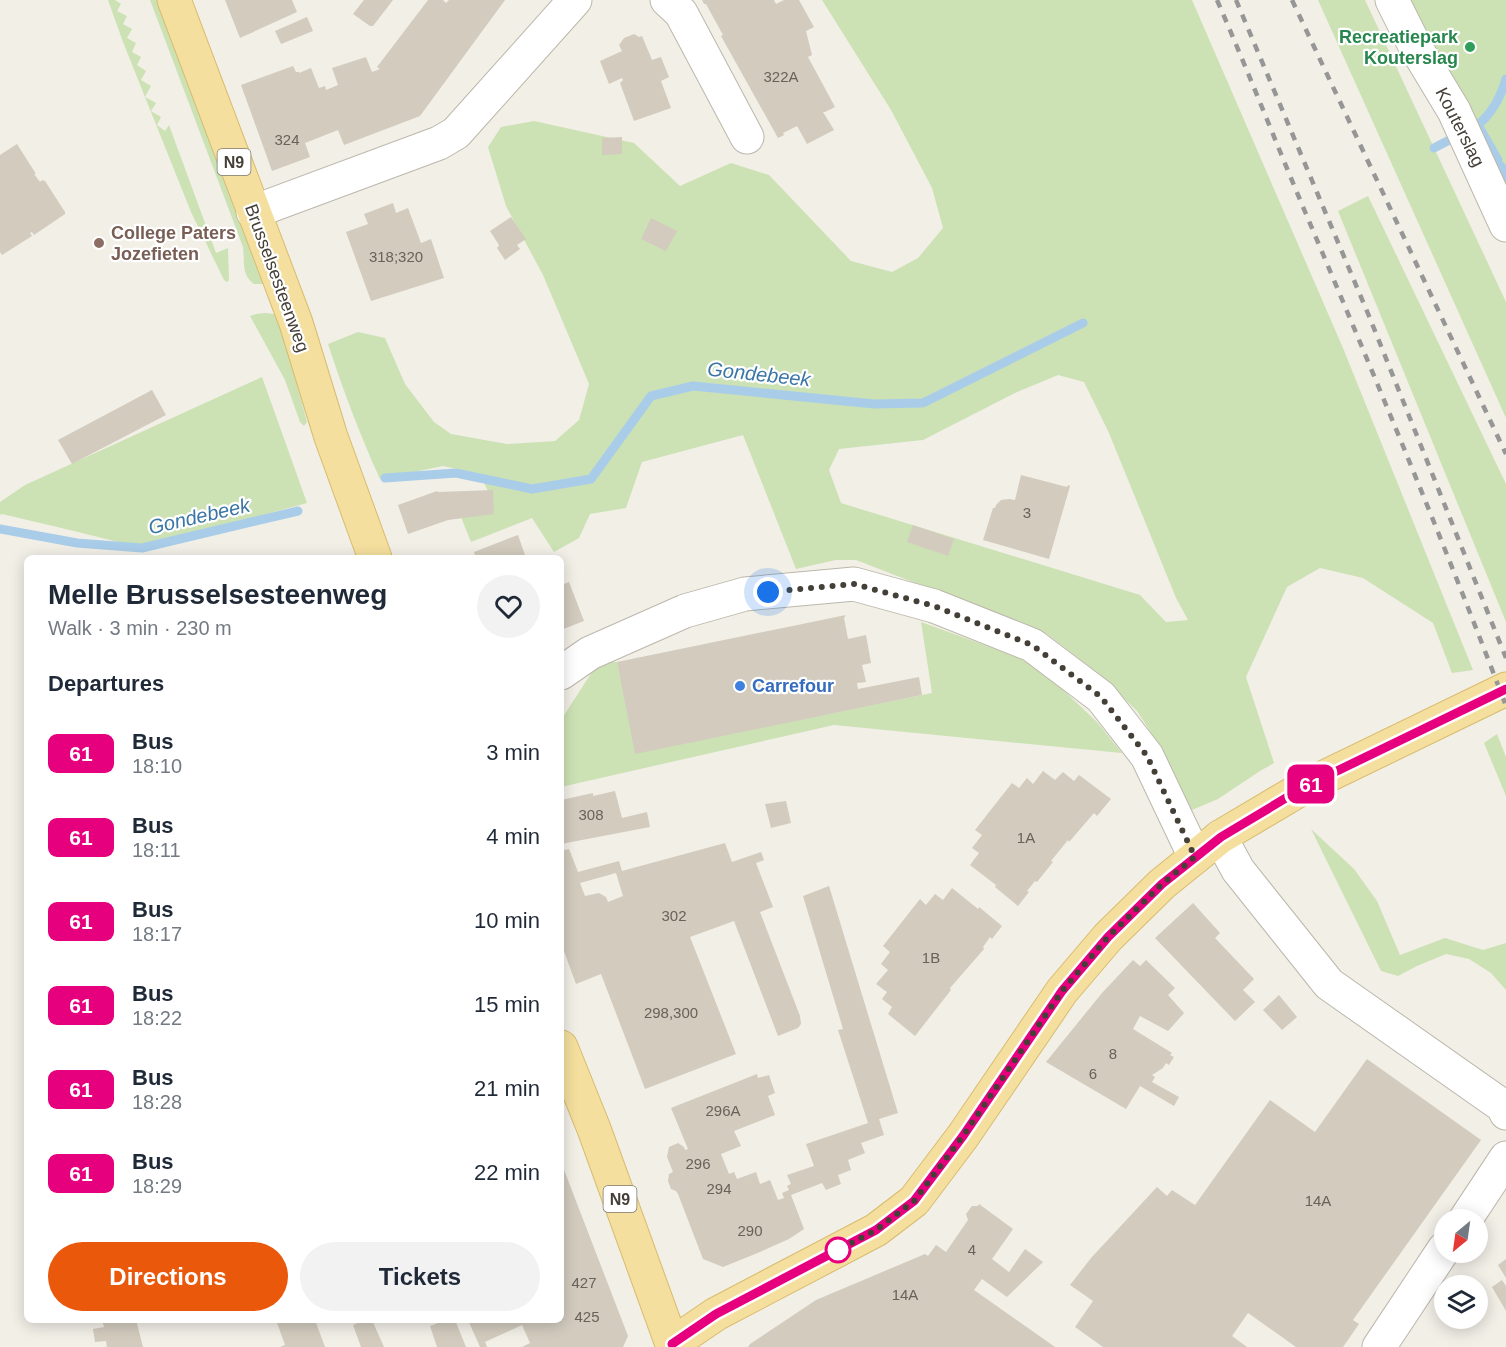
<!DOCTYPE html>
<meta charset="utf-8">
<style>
body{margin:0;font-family:Arial,sans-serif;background:#f2f2f3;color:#1f2937;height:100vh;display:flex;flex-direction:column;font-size:22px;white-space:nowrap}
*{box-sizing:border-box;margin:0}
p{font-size:20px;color:#747a83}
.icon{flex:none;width:33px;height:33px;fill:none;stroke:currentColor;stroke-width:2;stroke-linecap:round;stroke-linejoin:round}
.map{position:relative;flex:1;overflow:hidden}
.panel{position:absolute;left:24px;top:555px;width:540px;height:768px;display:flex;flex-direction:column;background:#fff;border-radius:9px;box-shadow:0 3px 15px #0003}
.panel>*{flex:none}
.badge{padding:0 12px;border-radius:9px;font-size:21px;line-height:39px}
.needle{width:39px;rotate:209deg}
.buttons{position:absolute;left:1434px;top:1209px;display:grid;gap:12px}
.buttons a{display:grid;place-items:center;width:54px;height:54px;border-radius:50%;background:#fff;box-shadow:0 3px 15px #0003;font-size:30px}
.you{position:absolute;width:30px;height:30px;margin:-15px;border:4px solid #fff;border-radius:50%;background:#1a73e8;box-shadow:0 0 0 9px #1a73e833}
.map>.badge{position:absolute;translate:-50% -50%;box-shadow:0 0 0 3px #fff}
h2{padding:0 24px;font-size:22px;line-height:54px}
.round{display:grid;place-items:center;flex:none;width:63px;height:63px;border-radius:32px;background:#f2f2f3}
.summary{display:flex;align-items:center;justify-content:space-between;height:102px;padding:0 24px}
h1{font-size:28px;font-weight:700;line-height:45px}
.button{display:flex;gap:12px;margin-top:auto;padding:12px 24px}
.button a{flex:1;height:69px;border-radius:36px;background:#ea580c;color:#fff;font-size:24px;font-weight:700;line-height:69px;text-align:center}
.button a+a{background:#f2f2f3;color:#1f2937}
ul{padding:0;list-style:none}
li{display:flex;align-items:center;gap:18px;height:84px;padding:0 24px}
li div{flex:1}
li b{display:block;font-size:22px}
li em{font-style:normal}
li .badge{min-width:66px;font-weight:700;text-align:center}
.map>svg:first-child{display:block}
</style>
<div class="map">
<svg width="1506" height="1347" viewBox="0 0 1506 1347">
<rect width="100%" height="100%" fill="#f2efe7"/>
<!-- green -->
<g fill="#cce2b4" fill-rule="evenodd">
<path d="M108 0H115L121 4 117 11 127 16 123 24 132 29 127 38 136 43 132 52 141 57 137 65 146 71 141 80 151 86 145 97 156 103 151 111 161 117 157 125 165 131 169 125 216 253 228 248 229 280 227 282 224 280 191 212 123 42Z"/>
<path d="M150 0H157L265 284H254C241 274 245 263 243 247Z"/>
<path d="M822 0H1192L1343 348 1473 670 1452 673 1433 623 1363 578 1320 568 1287 587 1246 677 1274 763 1260 771 1218 799 1192 810 1159 745 1137 711 1098 673 1047 634 856 560H836L796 569 743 435 642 462 626 508 590 514 579 538 554 552 532 518 471 542 459 512 492 500 480 474 443 466 380 479C360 435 343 390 328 344L358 332 385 338 405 384 434 422 451 434 507 444 555 441 579 420 589 384 543 275 506 206 488 147 501 127 534 121 634 143 680 186 731 163 769 175 851 261 892 272 918 258 943 228 932 188 891 110ZM1058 375 1084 382 1109 433 1176 598 1188 620 1166 622 1140 595 841 503 829 470 839 449 923 440 1015 393Z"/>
<path d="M1318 0H1365L1506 302V418Z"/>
<path d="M1404 0H1506V191Z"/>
<path d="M1368 196 1506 484V622L1338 211Z"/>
<path d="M266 313 274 314 279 318 307 422 304 426 300 422 285 380 250 316 256 314Z"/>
<path d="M262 377 307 503 142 548 74 531 2 514 0 515V502L25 485Z"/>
<path d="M921 622 1015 656 1044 672 1097 722 1122 753 834 725 561 787V720L599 661 617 662 636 753 932 693Z"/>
<path d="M1497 734 1506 757V796L1484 743Z"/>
<path d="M1311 829 1354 869 1377 901 1400 955 1445 938 1483 950 1506 943V990L1491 973 1469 959 1446 954 1417 966 1398 976 1381 971Z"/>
</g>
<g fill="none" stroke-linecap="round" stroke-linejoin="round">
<!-- stream -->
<g stroke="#a9cde9" stroke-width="9">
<path d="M1478 125 1498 160"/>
<path d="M1434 148 1478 125C1492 113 1501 96 1506 79"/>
<path d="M1501 166 1506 177"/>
<path d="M385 478 456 473 532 489 591 479 651 396 693 386 874 404 923 403 1083 323"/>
<path d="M0 529 77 543 142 548 298 511"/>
</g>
</g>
<!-- building -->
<g fill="#d2cbbe" fill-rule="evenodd">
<path d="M225 0H292L297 12 240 38Z"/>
<path d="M364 0H393L373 26H370L353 14Z"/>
<path d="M428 0H443L446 3 449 0H505L420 116 344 145 338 130 305 143 310 157 272 171 241 85 293 66 296 72H299V73L311 68 319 88 325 86 326 90 338 85 332 68 366 57 372 72 380 69 377 67Z"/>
<path d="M702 0H774L776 4 784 0H799L814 27 806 31 812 55 808 57 835 107 825 112H823L834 130 807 144 797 126 783 133 784 135 778 138 721 36 723 35 706 4H704Z"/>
<path d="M307 17 313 31 281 44 275 31Z"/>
<path d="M634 34 639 37 642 36 652 60 661 57 669 77 661 81 671 108 634 121 620 83 623 80 622 78 609 84 600 61 622 51 619 45 624 38Z"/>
<path d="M622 137V154L602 155V138Z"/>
<path d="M17 144 36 174H34L40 182 42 180 45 181 65 212V214L34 235 32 232 30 233 32 236 2 255 0 252V155Z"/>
<path d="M393 203 396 213 408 208 421 243 431 239 444 278 371 301 346 232 368 224 364 214Z"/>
<path d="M511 217 526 239 517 245 520 249 505 260 497 248 499 245 490 231Z"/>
<path d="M651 218 677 231 666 251 641 239Z"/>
<path d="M152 390 166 415 72 464 58 440Z"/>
<path d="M1021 475 1067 487 1068 485 1070 486 1049 559 983 540 993 508H995L996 505 1001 500 1009 499 1015 500Z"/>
<path d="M493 490 494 514 448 520 408 534 398 505 437 491 438 492Z"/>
<path d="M913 525 954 539 948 556 907 542Z"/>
<path d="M518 535 526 558H476L474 552Z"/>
<path d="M569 582 584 621 561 630V585Z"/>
<path d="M846 615 844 618 848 639 866 635 871 663 862 665 866 682 857 683 858 689 919 677 922 695 635 754 617 662Z"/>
<path d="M1043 771 1055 780 1063 772 1074 781 1079 775 1111 799 1097 816 1094 813 1069 842 1068 840 1051 861 1053 862 1037 882 1035 881 1027 891 1029 892 1018 906 995 887 996 885 970 865 979 853 972 848 982 835 975 830 1012 783 1019 788 1027 778 1033 784Z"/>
<path d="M615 791 622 818 647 812 650 827 561 844V800L593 793V796Z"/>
<path d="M786 801 791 823 771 828 765 804Z"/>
<path d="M725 843 732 862 761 852 764 860 756 863 773 907 760 912 800 1016 801 1024 798 1028 778 1036 734 921 690 937 736 1054 645 1089 601 974 576 984 561 943V851L569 849 578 872 619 861 622 871ZM616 873 623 896 608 902 606 897 599 893 585 896 580 883Z"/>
<path d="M829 886 898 1113 879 1119 884 1135 861 1143 865 1153 848 1160 851 1170 838 1175 841 1184 826 1190 822 1183 791 1195 804 1229 789 1239 760 1252 723 1267 703 1259 678 1194 676 1191 671 1189 668 1181 669 1174 673 1172 667 1157 669 1147 678 1143 684 1147 685 1150 688 1149 671 1108 757 1074 758 1078 769 1075 775 1093 768 1096 775 1115 734 1131 741 1146 721 1154 729 1174 734 1172 737 1179 756 1172 760 1184 770 1180 778 1200 784 1198 782 1193 789 1190 787 1186 791 1184 787 1175 814 1166 806 1144 868 1123 838 1030 843 1029 803 896Z"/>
<path d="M952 888 978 909 979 907 1002 926 992 939 990 937 983 947 984 949 950 988 951 990 915 1036 888 1014 892 1007 882 999 887 992 876 984 888 970 881 964 890 952 883 946 920 899 926 905 935 894 943 900Z"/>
<path d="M1193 903 1220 933 1215 938 1254 979 1243 990 1255 1002 1235 1021 1155 938Z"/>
<path d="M1133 960 1140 966 1146 960 1175 988 1168 995 1184 1013 1168 1031 1140 1016 1133 1029 1172 1053 1170 1055 1174 1057 1169 1065 1166 1063 1163 1068 1152 1075 1155 1077 1152 1082 1179 1097 1174 1106 1140 1086 1126 1109 1046 1062 1102 993Z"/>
<path d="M1279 995 1297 1017 1282 1030 1263 1010Z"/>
<path d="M1367 1059 1481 1140 1353 1320 1359 1324 1343 1347H1296L1248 1313 1232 1336 1247 1347H1103L1075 1327 1093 1301 1070 1285 1091 1258 1157 1187 1167 1196 1172 1190 1195 1205 1270 1100 1315 1132Z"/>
<path d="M561 1162 628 1336 623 1347H522L530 1343 522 1325 485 1342 487 1347H480L468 1320H561Z"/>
<path d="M979 1204 1013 1229 992 1259 1009 1272 1025 1249 1043 1262 1007 1297 982 1279 974 1290 1055 1347H748L750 1344 816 1300 925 1254 928 1256 936 1245 946 1252 968 1220 966 1214 972 1206H978Z"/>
<path d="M1506 1259V1278L1498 1265Z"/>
<path d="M1502 1280 1506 1286V1311L1492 1287Z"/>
<path d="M102 1320H136L143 1347H107L106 1341 95 1342 93 1329 104 1327Z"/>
<path d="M276 1320H315L325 1347H280L285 1345Z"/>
<path d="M365 1320H372L384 1347H361L353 1325Z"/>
<path d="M446 1320H455L466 1347H437L430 1326Z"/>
</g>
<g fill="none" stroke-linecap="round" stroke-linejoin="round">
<!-- minor casing -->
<g stroke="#bcb7ab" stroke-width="35">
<g id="minor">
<path d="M667 0 681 13 747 137"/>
<path d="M1392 0 1416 48 1454 111 1506 225"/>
<path d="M253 212 439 143 456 133 575 0"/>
<path d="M561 673 590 653 685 611 745 594 854 584 934 606 1032 645 1101 697 1147 756 1195 857"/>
<path d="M1220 837 1238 870 1329 984 1504 1107 1506 1113"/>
<path d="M1465 1220 1506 1158"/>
<path d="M1379 1347 1444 1249"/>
</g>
</g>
<!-- major casing -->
<g stroke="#d8bc6f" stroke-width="35">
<g id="major">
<path d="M174 0 296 323 331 437 375 558"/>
<path d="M561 1047 594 1129 673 1347"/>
<path d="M672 1344 716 1314 876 1230 914 1201 963 1136 1062 991 1108 937 1162 884 1220 837 1306 786 1506 689"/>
</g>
</g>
<!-- minor -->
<use href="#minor" stroke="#fff" stroke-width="33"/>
<!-- major -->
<use href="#major" stroke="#f4df9e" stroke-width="33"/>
<!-- rail -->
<g stroke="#969696" stroke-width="4.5" stroke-dasharray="8 8" stroke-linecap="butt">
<path d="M1217 0C1248 71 1276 143 1306 214 1375 377 1443 540 1506 706"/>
<path d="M1236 0 1369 316 1506 658"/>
<path d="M1292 0 1506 454"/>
</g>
</g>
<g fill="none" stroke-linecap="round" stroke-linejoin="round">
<!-- line casing -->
<g stroke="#fff" stroke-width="14">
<path id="line" d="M672 1344 716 1314 876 1230 914 1201 963 1136 1062 991 1108 937 1162 884 1221 837 1306 786 1506 689"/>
</g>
<!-- line -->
<use href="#line" stroke="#e6007e" stroke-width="9"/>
<!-- walk -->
<path stroke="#443f37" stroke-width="6" stroke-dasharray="0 10.8" d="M768 592 854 584 934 606 1032 645 1101 697 1147 756 1195 857 1162 884 1108 937 1062 991 963 1136 914 1201 876 1230 838 1250"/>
</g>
<!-- markers -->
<circle fill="#2e9e5b" stroke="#fff" stroke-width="2" cx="1470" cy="47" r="6"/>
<circle fill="#8d6e63" stroke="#fff" stroke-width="2" cx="99" cy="243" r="6"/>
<circle fill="#3f7fe0" stroke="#fff" stroke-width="2" cx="740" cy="686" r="6"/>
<circle fill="#fff" stroke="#e6007e" stroke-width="3" cx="838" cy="1250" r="12"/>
<g text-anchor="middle" stroke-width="4.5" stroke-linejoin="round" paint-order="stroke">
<!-- number labels -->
<g font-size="15" fill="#686259">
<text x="781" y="82">322A</text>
<text x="287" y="145">324</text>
<text x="396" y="262">318;320</text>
<text x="1027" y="518">3</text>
<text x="591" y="820">308</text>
<text x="1026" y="843">1A</text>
<text x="674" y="921">302</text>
<text x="931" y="963">1B</text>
<text x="671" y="1018">298,300</text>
<text x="1113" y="1059">8</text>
<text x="1093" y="1079">6</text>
<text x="723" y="1116">296A</text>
<text x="698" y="1169">296</text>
<text x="719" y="1194">294</text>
<text x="1318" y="1206">14A</text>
<text x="750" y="1236">290</text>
<text x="972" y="1255">4</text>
<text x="584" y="1288">427</text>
<text x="905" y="1300">14A</text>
<text x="587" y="1322">425</text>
</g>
<!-- shield labels -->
<g fill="#fff" stroke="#7c7973" stroke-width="1.5">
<rect x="217.5" y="149" width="33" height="26" rx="4.5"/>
<rect x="603.5" y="1186" width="33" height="26" rx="4.5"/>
</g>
<g font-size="16" font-weight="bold" fill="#443f37">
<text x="234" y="168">N9</text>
<text x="620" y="1205">N9</text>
</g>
<!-- leisure labels -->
<g font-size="18" font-weight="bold" fill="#27864d" stroke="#fff" text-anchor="end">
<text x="1458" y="43">Recreatiepark<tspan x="1458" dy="21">Kouterslag</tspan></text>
</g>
<!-- street labels -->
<g font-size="18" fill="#443f37" stroke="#fff">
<text transform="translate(1460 127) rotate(63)" y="6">Kouterslag</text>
<text transform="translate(277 278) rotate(70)" y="6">Brusselsesteenweg</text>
</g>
<!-- education labels -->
<g font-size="18" font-weight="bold" fill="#785e54" stroke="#fff" text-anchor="start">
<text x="111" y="239">College Paters<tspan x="111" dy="21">Jozefieten</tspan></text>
</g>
<!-- shop labels -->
<g font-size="18" font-weight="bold" fill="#366cbe" stroke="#fff" text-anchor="start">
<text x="752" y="692">Carrefour</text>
</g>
<!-- water labels -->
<g font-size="20" font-style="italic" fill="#3a75a6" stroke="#fff">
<text transform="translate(759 374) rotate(6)" y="7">Gondebeek</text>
<text transform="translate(199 516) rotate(-13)" y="7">Gondebeek</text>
</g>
</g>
</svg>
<div class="buttons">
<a><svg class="needle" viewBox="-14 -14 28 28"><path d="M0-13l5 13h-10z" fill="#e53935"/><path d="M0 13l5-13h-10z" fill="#747a83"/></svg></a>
<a><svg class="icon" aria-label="layers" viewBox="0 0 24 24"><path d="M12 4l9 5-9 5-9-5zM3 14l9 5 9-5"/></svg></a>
</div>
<div class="you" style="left:768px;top:592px"></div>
<b class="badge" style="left:1311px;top:784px;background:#e6007e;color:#fff">61</b>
<section class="panel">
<div class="summary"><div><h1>Melle Brusselsesteenweg</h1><p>Walk · 3 min · 230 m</p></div><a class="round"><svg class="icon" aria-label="heart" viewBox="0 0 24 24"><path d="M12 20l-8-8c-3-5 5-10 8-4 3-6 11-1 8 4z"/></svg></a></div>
<h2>Departures</h2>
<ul>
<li><span class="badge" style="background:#e6007e;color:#fff">61</span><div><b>Bus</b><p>18:10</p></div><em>3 min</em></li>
<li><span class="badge" style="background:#e6007e;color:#fff">61</span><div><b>Bus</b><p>18:11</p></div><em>4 min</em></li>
<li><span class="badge" style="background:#e6007e;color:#fff">61</span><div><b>Bus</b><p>18:17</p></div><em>10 min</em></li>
<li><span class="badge" style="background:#e6007e;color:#fff">61</span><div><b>Bus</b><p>18:22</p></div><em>15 min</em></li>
<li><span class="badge" style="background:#e6007e;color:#fff">61</span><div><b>Bus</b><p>18:28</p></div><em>21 min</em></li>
<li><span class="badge" style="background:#e6007e;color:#fff">61</span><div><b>Bus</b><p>18:29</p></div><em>22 min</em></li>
</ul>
<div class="button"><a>Directions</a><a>Tickets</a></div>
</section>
</div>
